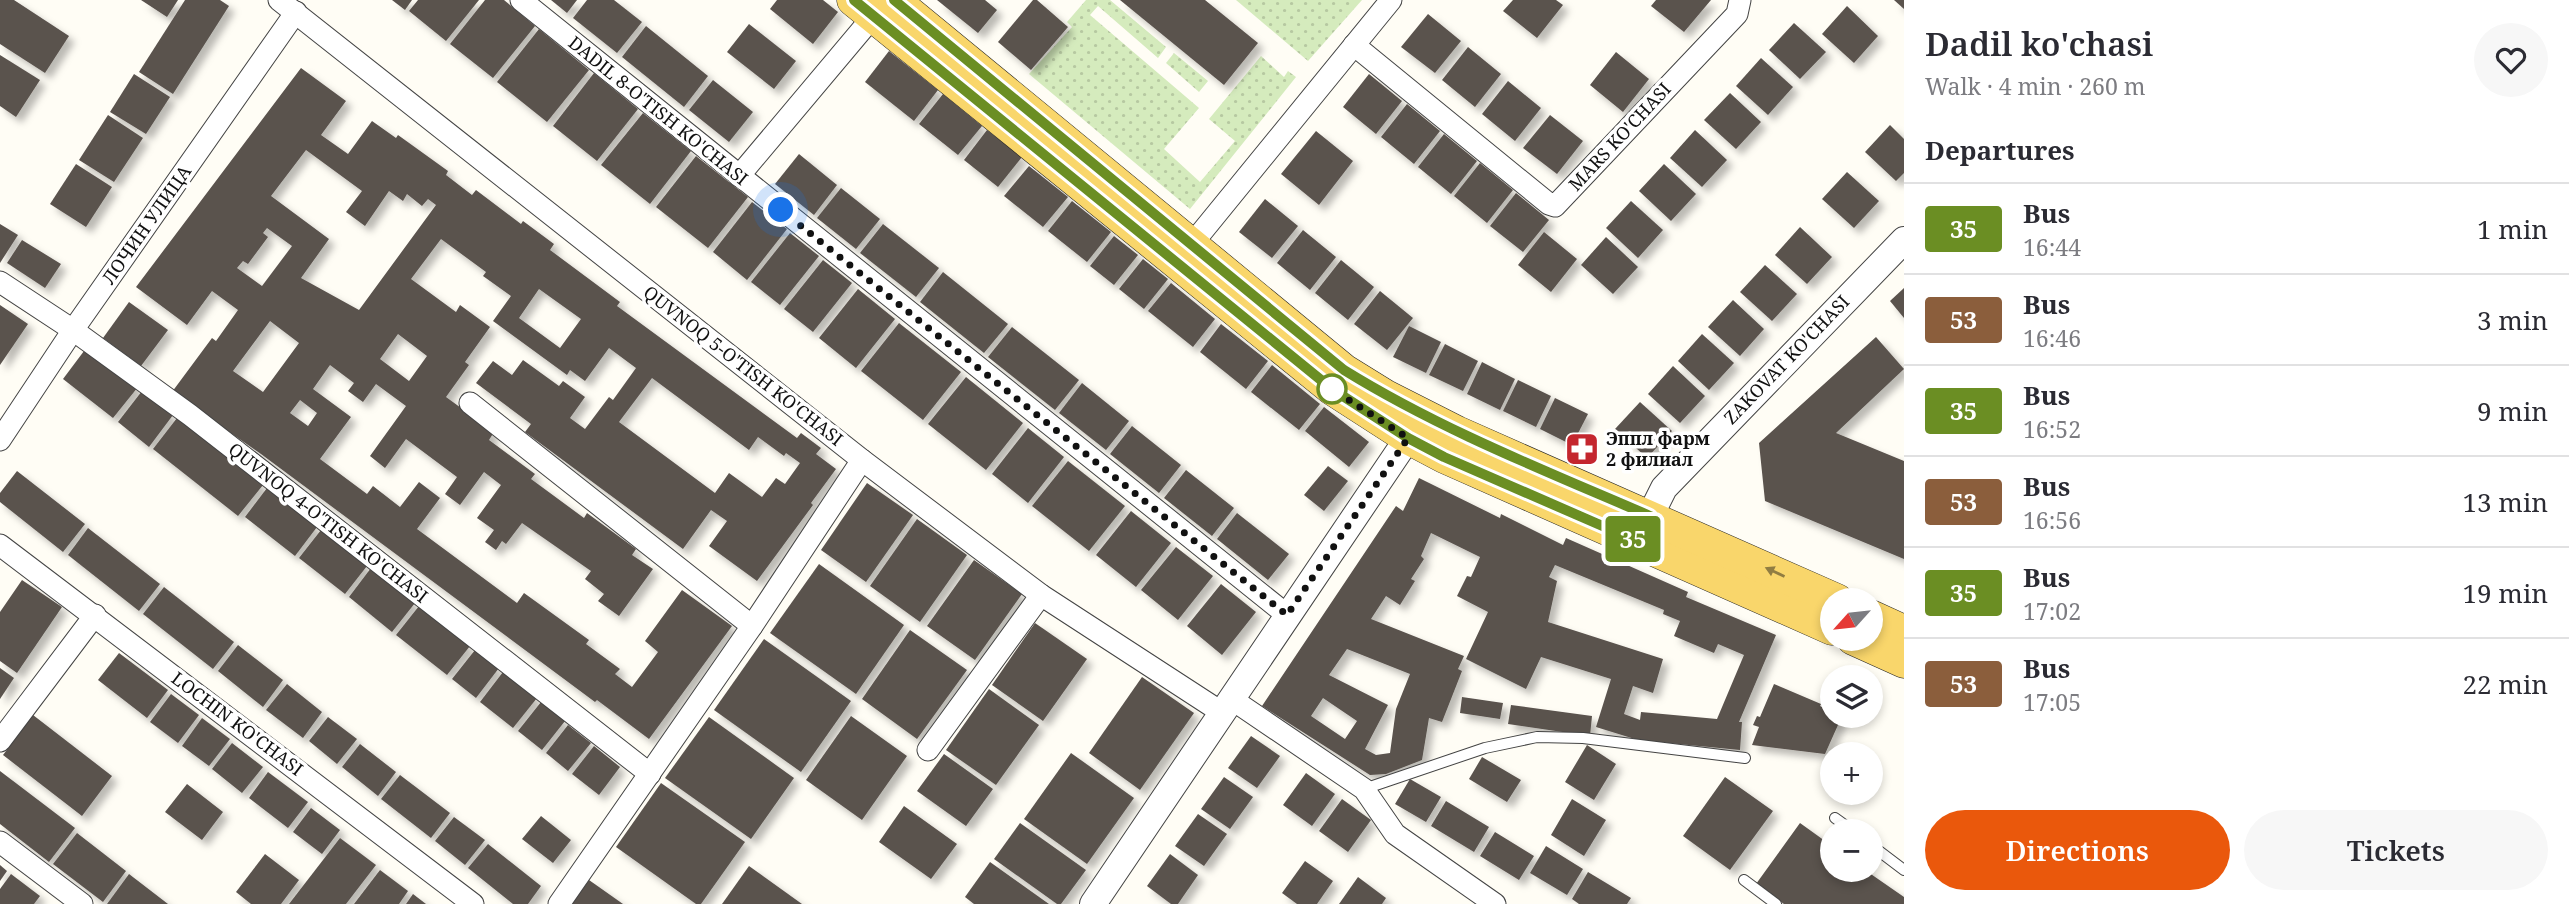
<!DOCTYPE html>
<meta charset="utf-8">
<style>
body{margin:0;font-family:"Noto Serif",serif;background:#f7f7f7;color:#2b2b33;height:100vh;display:flex;flex-direction:column;font-size:26px;white-space:nowrap}
*{box-sizing:border-box;margin:0}
p{font-size:23px;color:#7c7c81}
.icon{flex:none;width:38px;height:38px;fill:none;stroke:currentColor;stroke-width:2;stroke-linecap:round;stroke-linejoin:round}
.map{position:relative;flex:1;overflow:hidden}
.drawer{display:flex;flex-direction:column;background:#fff;width:665px}
.drawer>*{flex:none}
.badge{padding:0 14px;border-radius:5px;font-size:24px;line-height:46px}
.needle{width:46px;rotate:243deg}
.fabs{position:absolute;left:1820px;top:588px;display:grid;gap:14px}
.fabs a{display:grid;place-items:center;width:63px;height:63px;border-radius:50%;background:#fff;box-shadow:0 4px 10px #0003;font-size:35px}
.you{position:absolute;width:35px;height:35px;margin:-18px;border:5px solid #fff;border-radius:50%;background:#1a73e8;box-shadow:0 0 0 10px #1a73e833}
.map>.badge{position:absolute;translate:-50% -50%;box-shadow:0 0 0 4px #fff}
h2{padding:0 21px;font-size:26px;line-height:63px}
.round{display:grid;place-items:center;flex:none;width:74px;height:74px;border-radius:37px;background:#f7f7f7}
.head{display:flex;align-items:center;justify-content:space-between;height:119px;padding:0 21px}
h1{font-size:33px;font-weight:600;line-height:52px}
.primary-button{display:flex;gap:14px;margin-top:auto;padding:14px 21px}
.primary-button a{flex:1;height:80px;border-radius:42px;background:#ea580c;color:#fff;font-size:28px;font-weight:600;line-height:80px;text-align:center}
.primary-button a+a{background:#f7f7f7;color:#2b2b33}
ul{padding:0;list-style:none}
li{display:flex;align-items:center;gap:21px;height:91px;padding:0 21px;border-top:2px solid #e1e1e2}
li div{flex:1}
li b{display:block;font-size:26px}
li em{font-style:normal}
li .badge{min-width:77px;font-weight:700;text-align:center}
main{display:flex;flex:1;min-height:0}
.map>svg:first-child{display:block}
</style>
<main>
<div class="map">
<svg width="1904" height="904" viewBox="0 0 1904 904">
<defs>
<pattern id="grass-dots" width="8" height="8" patternUnits="userSpaceOnUse" patternTransform="scale(1.75)"><rect width="8" height="8" fill="#d5ebbd"/><path d="M2 2h.1M6 6h.1" fill="none" stroke="#b6c8a1" stroke-width="1.8" stroke-linecap="round"/></pattern>
<filter id="shadow"><feDropShadow dx="6" dy="6" stdDeviation="3.5" flood-color="#0004"/></filter>
</defs>
<rect width="100%" height="100%" fill="#fffdf5"/>
<!-- grass -->
<g fill="url(#grass-dots)">
<path d="M1086 0H1110L1166 47 1158 58 1098 6 1090 15 1199 108 1164 149 1200 182 1235 141 1209 119 1261 56 1284 77 1288 71 1296 77 1190 209 1029 74 1072 27 1067 22Z"/>
<path d="M1236 0H1362L1308 61Z"/>
<path d="M1174 53 1208 81 1199 92 1166 63Z"/>
</g>
<!-- building -->
<g fill="#5a524d" fill-rule="evenodd" filter="url(#shadow)">
<path d="M0 0H14L69 36 45 73 0 44Z"/>
<path d="M141 0H178L167 17Z"/>
<path d="M185 0H220L229 6 173 94 139 72Z"/>
<path d="M392 0H412L405 10Z"/>
<path d="M418 0H479L446 41 409 11Z"/>
<path d="M485 0H504L535 26 493 78 450 44Z"/>
<path d="M551 0H577L567 13Z"/>
<path d="M587 0H614L642 22 617 53 573 18Z"/>
<path d="M777 0H823L838 12 813 44 770 9Z"/>
<path d="M937 0H985L997 10 978 33Z"/>
<path d="M1033 0H1037L1068 27 1031 70 998 42Z"/>
<path d="M1120 0H1205L1258 43 1224 85Z"/>
<path d="M1513 0H1556L1563 5 1537 38 1503 11Z"/>
<path d="M1656 0H1711L1684 32 1651 6Z"/>
<path d="M1894 0H1904V9Z"/>
<path d="M1847 6 1878 36 1854 63 1822 34Z"/>
<path d="M1428 14 1461 41 1435 73 1401 47Z"/>
<path d="M1794 23 1826 52 1800 79 1769 50Z"/>
<path d="M749 24 796 61 774 89 727 52Z"/>
<path d="M646 26 708 76 684 107 622 57Z"/>
<path d="M539 29 589 70 547 122 497 82Z"/>
<path d="M1468 47 1501 74 1475 107 1442 80Z"/>
<path d="M889 51 938 90 914 121 865 82Z"/>
<path d="M1616 52 1649 79 1623 112 1590 85Z"/>
<path d="M0 55 40 80 16 117 0 106Z"/>
<path d="M1761 58 1793 87 1768 115 1736 86Z"/>
<path d="M301 68 346 101 321 135 348 154 372 121 396 138 398 135 448 171 446 175 472 195 476 190 521 224 523 221 554 244 550 250 620 302 617 306 797 438 801 433 821 448 816 454 836 469 811 503 813 505 757 581 709 546 727 521 711 510 683 549 525 432 531 424 476 383 493 361 512 375 523 360 559 386 563 381 585 397 570 418 585 429 609 397 613 400 636 368 609 348 585 381 570 370 567 375 493 321 511 296 483 276 486 272 441 239 411 279 456 312 460 305 490 327 465 362 469 365 446 397 494 432 489 440 535 474 531 479 584 518 587 513 636 549 632 555 653 569 619 616 598 601 604 594 585 579 591 571 522 523 506 544 502 541 496 550 485 542 494 530 477 518 501 485 484 472 460 505 445 494 457 477 406 439 385 468 370 456 406 406 376 384 363 402 348 391 354 383 330 365 313 389 351 417 320 459 367 494 373 486 400 507 419 482 440 498 417 529 517 603 524 593 589 640 586 644 620 669 615 674 632 687 658 652 645 641 682 590 732 626 649 739 597 700 595 702 261 454 172 392 212 338 216 341 238 310 212 291 187 325 136 287ZM306 150 362 191 346 212 365 226 389 191 403 201 407 194 422 206 428 199 436 205 359 310 301 278 329 239 271 196ZM267 228 292 246 262 286 237 268 243 261 248 264 268 237 263 233ZM539 289 581 319 560 348 519 318ZM270 321 299 343 263 392 233 371ZM398 334 427 356 409 381 380 359ZM652 378 749 450 758 437 784 456 786 453 800 463 785 484 776 478 762 497 729 473 715 493 619 422ZM300 400 317 413 308 426 290 413Z"/>
<path d="M594 73 638 109 597 161 553 126Z"/>
<path d="M134 74 170 97 146 134 110 112Z"/>
<path d="M1369 74 1402 101 1376 134 1343 107Z"/>
<path d="M713 80 753 112 729 142 689 110Z"/>
<path d="M1508 81 1541 108 1515 141 1482 114Z"/>
<path d="M1730 93 1761 122 1736 149 1704 120Z"/>
<path d="M943 94 982 126 958 155 919 124Z"/>
<path d="M1407 104 1440 131 1414 164 1381 137Z"/>
<path d="M643 113 691 151 650 204 601 165Z"/>
<path d="M108 115 143 138 114 182 79 160Z"/>
<path d="M1550 115 1583 141 1557 174 1523 148Z"/>
<path d="M1890 125 1904 139V173L1896 181 1865 152Z"/>
<path d="M987 130 1022 157 998 187 964 160Z"/>
<path d="M1695 130 1727 160 1702 187 1670 158Z"/>
<path d="M1316 131 1353 161 1319 205 1281 174Z"/>
<path d="M1444 134 1477 161 1451 194 1418 167Z"/>
<path d="M799 154 837 185 814 215 775 184Z"/>
<path d="M696 156 748 197 708 248 656 207Z"/>
<path d="M1480 163 1513 190 1487 223 1454 196Z"/>
<path d="M76 164 112 187 86 227 50 204Z"/>
<path d="M1664 164 1696 194 1671 221 1639 191Z"/>
<path d="M1029 166 1068 197 1043 227 1004 196Z"/>
<path d="M1847 172 1879 201 1854 228 1822 199Z"/>
<path d="M841 188 880 219 856 249 817 218Z"/>
<path d="M1516 193 1549 220 1523 252 1490 226Z"/>
<path d="M1265 199 1298 226 1272 258 1239 232Z"/>
<path d="M1072 201 1111 232 1087 262 1048 231Z"/>
<path d="M1631 201 1663 230 1638 258 1606 228Z"/>
<path d="M752 202 787 229 747 280 713 252Z"/>
<path d="M0 224 18 235 0 263Z"/>
<path d="M883 224 939 268 916 297 860 253Z"/>
<path d="M1800 227 1832 257 1807 284 1775 255Z"/>
<path d="M1303 230 1336 257 1310 290 1277 263Z"/>
<path d="M1544 232 1577 259 1551 292 1518 265Z"/>
<path d="M790 233 819 256 780 305 751 282Z"/>
<path d="M1114 236 1138 255 1114 285 1090 266Z"/>
<path d="M1606 237 1638 267 1613 294 1581 265Z"/>
<path d="M22 240 61 264 45 288 7 263Z"/>
<path d="M1143 259 1168 279 1144 309 1119 289Z"/>
<path d="M823 260 852 283 813 332 784 309Z"/>
<path d="M1341 260 1374 287 1348 320 1315 293Z"/>
<path d="M1765 265 1797 294 1772 321 1740 292Z"/>
<path d="M943 272 1008 324 984 353 920 302Z"/>
<path d="M1171 283 1215 319 1193 347 1148 311Z"/>
<path d="M1904 288V318L1890 301Z"/>
<path d="M858 289 895 319 856 368 819 338Z"/>
<path d="M1380 291 1413 318 1387 350 1354 324Z"/>
<path d="M1733 300 1764 329 1740 356 1708 327Z"/>
<path d="M129 302 168 330 141 366 103 338Z"/>
<path d="M0 305 28 324 0 365Z"/>
<path d="M899 323 961 372 923 420 861 371Z"/>
<path d="M1221 324 1268 361 1246 389 1200 352Z"/>
<path d="M1409 326 1441 342 1426 373 1393 357Z"/>
<path d="M1012 327 1079 380 1055 410 988 357Z"/>
<path d="M1702 334 1734 363 1709 390 1678 361Z"/>
<path d="M1876 337 1904 369 1836 433 1904 461V559L1765 501 1759 443Z"/>
<path d="M1445 344 1478 361 1463 391 1429 375Z"/>
<path d="M87 347 138 387 113 418 63 379Z"/>
<path d="M1482 362 1515 379 1500 410 1467 394Z"/>
<path d="M1272 365 1320 404 1299 430 1251 392Z"/>
<path d="M1673 366 1705 396 1680 423 1648 394Z"/>
<path d="M966 377 1023 423 986 470 928 424Z"/>
<path d="M1518 380 1551 396 1536 427 1503 411Z"/>
<path d="M1082 383 1129 421 1106 450 1059 413Z"/>
<path d="M142 391 173 415 149 447 118 422Z"/>
<path d="M1555 398 1588 414 1572 445 1540 429Z"/>
<path d="M1640 402 1672 431 1647 458 1615 429Z"/>
<path d="M1324 407 1369 442 1349 467 1305 431Z"/>
<path d="M177 418 263 485 238 516 153 449Z"/>
<path d="M1132 426 1181 465 1159 493 1110 454Z"/>
<path d="M1028 428 1064 457 1028 503 992 474Z"/>
<path d="M1068 461 1125 506 1089 551 1032 506Z"/>
<path d="M1328 466 1348 481 1324 511 1304 495Z"/>
<path d="M1186 470 1234 508 1212 536 1164 498Z"/>
<path d="M17 471 85 524 63 552 0 502V493Z"/>
<path d="M1419 478 1500 518 1501 514 1563 545 1566 538 1688 592 1686 597 1776 635 1739 722H1742L1740 750 1638 740 1596 727 1611 679 1541 657 1526 689 1466 659 1488 612 1457 596 1467 576 1471 577 1480 557 1431 533 1421 556 1424 559 1411 579 1415 581 1400 605 1386 596 1371 619 1464 656 1458 669 1462 671 1442 722 1429 718 1422 760 1386 774 1370 775 1262 706 1396 506 1403 511ZM1555 565 1664 610 1663 614 1680 621 1674 636 1714 653 1718 644 1744 655 1717 719 1641 712 1640 720 1624 714 1633 686 1653 693 1663 659 1548 622 1557 581 1549 577ZM1347 649 1410 674 1396 709 1390 753 1376 755 1365 749 1388 705 1329 675ZM1323 698 1357 721 1345 739 1311 716Z"/>
<path d="M867 483 913 515 866 582 821 550Z"/>
<path d="M267 488 317 527 295 556 245 517Z"/>
<path d="M1131 511 1171 543 1136 587 1096 555Z"/>
<path d="M1237 513 1289 554 1268 580 1217 539Z"/>
<path d="M917 519 967 555 920 622 870 586Z"/>
<path d="M88 528 160 584 139 611 68 555Z"/>
<path d="M321 530 367 566 345 594 299 558Z"/>
<path d="M1176 547 1213 576 1178 620 1141 590Z"/>
<path d="M974 560 1022 594 975 660 927 626Z"/>
<path d="M819 564 904 625 856 694 770 633Z"/>
<path d="M371 568 415 603 392 632 349 597Z"/>
<path d="M22 580 62 607 17 673 0 661V612Z"/>
<path d="M1221 584 1256 612 1222 655 1187 626Z"/>
<path d="M164 587 234 642 213 669 143 614Z"/>
<path d="M419 606 470 646 447 675 396 635Z"/>
<path d="M1035 623 1087 659 1043 721 992 685Z"/>
<path d="M910 630 967 670 917 739 862 699Z"/>
<path d="M764 639 851 701 801 772 714 710Z"/>
<path d="M238 645 283 680 263 707 218 671Z"/>
<path d="M475 650 499 668 476 698 452 679Z"/>
<path d="M119 653 168 690 147 718 98 680Z"/>
<path d="M0 668 14 678 0 699Z"/>
<path d="M503 672 537 698 513 728 480 702Z"/>
<path d="M1142 677 1194 713 1140 790 1089 753Z"/>
<path d="M287 684 322 712 303 738 266 710Z"/>
<path d="M1774 684 1821 704 1820 706 1832 712V716H1842L1825 754 1752 745 1759 727 1753 725 1757 716 1760 717Z"/>
<path d="M989 689 1039 725 996 785 946 750Z"/>
<path d="M171 694 199 715 178 743 150 722Z"/>
<path d="M1462 697 1503 703 1500 719 1460 713Z"/>
<path d="M541 702 565 721 542 750 518 731Z"/>
<path d="M1511 705 1592 716 1590 736 1508 724Z"/>
<path d="M33 715 112 776 82 816 3 755Z"/>
<path d="M851 716 907 756 862 820 806 780Z"/>
<path d="M328 717 357 739 337 764 309 741Z"/>
<path d="M709 717 794 778 751 839 665 778Z"/>
<path d="M202 718 230 739 209 766 182 746Z"/>
<path d="M568 725 591 743 568 771 546 753Z"/>
<path d="M1251 736 1280 756 1257 788 1228 768Z"/>
<path d="M232 743 263 767 242 793 212 769Z"/>
<path d="M360 744 396 772 378 796 342 767Z"/>
<path d="M1587 745 1616 764 1594 800 1565 782Z"/>
<path d="M594 746 620 767 599 795 572 774Z"/>
<path d="M1071 753 1134 798 1087 864 1024 819Z"/>
<path d="M944 754 993 789 966 826 917 791Z"/>
<path d="M1482 757 1521 780 1507 802 1469 779Z"/>
<path d="M0 771 75 828 49 862 0 824Z"/>
<path d="M268 772 308 802 288 828 249 798Z"/>
<path d="M1306 773 1335 794 1312 826 1283 805Z"/>
<path d="M400 775 450 813 431 838 381 799Z"/>
<path d="M1224 777 1253 797 1230 829 1201 809Z"/>
<path d="M1725 777 1773 811 1730 870 1683 836Z"/>
<path d="M1410 779 1441 797 1426 822 1395 804Z"/>
<path d="M661 783 745 842 701 904H696L616 847Z"/>
<path d="M187 784 223 812 202 840 165 812Z"/>
<path d="M1342 799 1371 820 1348 852 1319 831Z"/>
<path d="M1572 799 1606 820 1584 856 1551 835Z"/>
<path d="M1446 801 1489 827 1474 852 1431 826Z"/>
<path d="M904 806 957 844 931 879 879 842Z"/>
<path d="M311 808 340 830 322 854 293 832Z"/>
<path d="M1198 814 1227 834 1204 866 1175 846Z"/>
<path d="M541 816 571 840 553 863 522 839Z"/>
<path d="M454 817 485 840 465 865 435 841Z"/>
<path d="M1020 823 1086 870 1061 904H1057L994 859Z"/>
<path d="M1800 823 1832 846V870H1865L1904 897V904H1784L1756 884Z"/>
<path d="M1495 832 1534 856 1519 880 1480 856Z"/>
<path d="M77 833 126 871 103 902 53 864Z"/>
<path d="M340 838 376 865 346 904H289Z"/>
<path d="M488 844 541 886 528 904H513L468 868Z"/>
<path d="M1546 846 1583 869 1567 895 1530 873Z"/>
<path d="M265 854 299 880 281 904H251L236 892Z"/>
<path d="M1170 854 1198 875 1178 904H1171L1147 886Z"/>
<path d="M1305 861 1333 881 1317 904H1297L1282 893Z"/>
<path d="M990 862 1049 904H974L965 897Z"/>
<path d="M0 865 7 871 0 881Z"/>
<path d="M749 866 802 904H722Z"/>
<path d="M380 870 408 891 399 904H354Z"/>
<path d="M1588 872 1631 898 1627 904H1579L1572 899Z"/>
<path d="M11 874 40 896 34 904H0V889Z"/>
<path d="M129 874 168 904H107Z"/>
<path d="M1358 877 1386 898 1382 904H1339Z"/>
<path d="M589 880 623 904H572Z"/>
<path d="M413 894 426 904H406Z"/>
</g>
<g fill="none" stroke-linecap="round" stroke-linejoin="round">
<!-- service casing -->
<g stroke="#444" stroke-width="12">
<g id="service">
<path d="M1364 789 1485 748 1537 737 1583 738 1745 758"/>
<path d="M1835 818 1853 831"/>
<path d="M1871 845 1904 870"/>
<path d="M1744 880 1776 904"/>
</g>
</g>
<!-- minor casing -->
<g stroke="#444" stroke-width="23">
<g id="minor">
<path d="M279 0 862 460 1041 595 1221 712"/>
<path d="M521 0 1287 615"/>
<path d="M1354 45 1549 204 1555 206 1737 14 1740 0"/>
<path d="M739 176 881 7"/>
<path d="M1192 244 1391 0"/>
<path d="M0 282 73 330 190 415 650 774"/>
<path d="M470 403 752 626"/>
<path d="M0 440 73 330 296 12"/>
<path d="M0 545 473 904"/>
<path d="M1230 698 1364 789 1395 834 1495 904"/>
<path d="M0 741 95 615"/>
<path d="M928 750 1041 595"/>
<path d="M0 842 82 904"/>
<path d="M559 904 752 626 862 460"/>
</g>
</g>
<!-- tertiary casing -->
<g stroke="#444" stroke-width="28">
<g id="tertiary">
<path d="M1650 516 1664 488 1904 240"/>
<path d="M1093 904 1408 438"/>
</g>
</g>
<!-- primary casing -->
<g stroke="#222" stroke-width="33">
<g id="primary">
<path d="M853 0 1332 389 1408 438 1444 457 1832 629"/>
<path d="M894 0 1344 370 1386 396 1457 432 1837 600"/>
<path d="M1871 616 1904 631"/>
<path d="M1853 639 1904 662"/>
</g>
</g>
<!-- service -->
<use href="#service" stroke="#fff" stroke-width="10"/>
<!-- minor -->
<use href="#minor" stroke="#fff" stroke-width="21"/>
<!-- tertiary -->
<use href="#tertiary" stroke="#fff" stroke-width="26"/>
<!-- primary -->
<use href="#primary" stroke="#f9d66b" stroke-width="32"/>
</g>
<!-- one-way arrows -->
<defs><path id="oneway-solid" d="M-6-.8H1V-3.2L6.5 0L1 3.2V.8H-6Z" transform="scale(1.75)"/></defs>
<use fill="#917d42" href="#oneway-solid" transform="translate(1775 572) rotate(-155)"/>
<g fill="none" stroke-linecap="round" stroke-linejoin="round">
<!-- line casing -->
<g stroke="#fff" stroke-width="16">
<path id="line" d="M854 0 1332 389 1408 438 1444 457 1637 541 1650 516C1546 471 1441 430 1344 370L894 0"/>
</g>
<!-- line -->
<use href="#line" stroke="#6b8e23" stroke-width="10"/>
<!-- walk -->
<path stroke="#111" stroke-width="7" stroke-dasharray="0 12.6" d="M781 210 1287 615 1408 438 1332 389"/>
</g>
<!-- icons -->
<defs>
<g id="pharmacy-square" transform="scale(1.75)"><rect x="-9" y="-9" width="18" height="18" rx="4" fill="#c4262e" stroke="#fff"/><path d="M-2-6h4v4h4v4h-4v4h-4v-4h-4v-4h4Z" fill="#fff"/></g>
</defs>
<g fill-rule="evenodd">
<use href="#pharmacy-square" x="1582" y="449"/>
</g>
<!-- markers -->
<circle fill="#fff" stroke="#6b8e23" stroke-width="3.5" cx="1332" cy="389" r="14"/>
<g text-anchor="middle" stroke-width="7" stroke-linejoin="round" paint-order="stroke">
<!-- street labels -->
<g font-size="18" fill="#111" stroke="#fff">
<text transform="translate(658 111) rotate(39)" y="6">DADIL 8-O'TISH KO'CHASI</text>
<text transform="translate(1620 137) rotate(-47)" y="6">MARS KO'CHASI</text>
<text transform="translate(147 225) rotate(-55)" y="6">ЛОЧИН УЛИЦА</text>
<text transform="translate(1787 360) rotate(-46)" y="6">ZAKOVAT KO'CHASI</text>
<text transform="translate(743 366) rotate(38)" y="6">QUVNOQ 5-O'TISH KO'CHASI</text>
<text transform="translate(328 523) rotate(38)" y="6">QUVNOQ 4-O'TISH KO'CHASI</text>
<text transform="translate(237 724) rotate(37)" y="6">LOCHIN KO'CHASI</text>
</g>
<!-- poi labels -->
<g font-size="18" font-weight="bold" fill="#111" stroke="#fff" text-anchor="start">
<text x="1606" y="445">Эппл фарм<tspan x="1606" dy="21">2 филиал</tspan></text>
</g>
</g>
</svg>
<div class="fabs">
<a><svg class="needle" viewBox="-14 -14 28 28"><path d="M0-13l5 13h-10z" fill="#e53935"/><path d="M0 13l5-13h-10z" fill="#7c7c81"/></svg></a>
<a><svg class="icon" aria-label="layers" viewBox="0 0 24 24"><path d="M12 4l9 5-9 5-9-5zM3 14l9 5 9-5"/></svg></a>
<a>+</a>
<a>−</a>
</div>
<div class="you" style="left:781px;top:210px"></div>
<b class="badge" style="left:1633px;top:539px;background:#6b8e23;color:#fff">35</b>
</div>
<section class="drawer">
<div class="head"><div><h1>Dadil ko'chasi</h1><p>Walk · 4 min · 260 m</p></div><a class="round"><svg class="icon" aria-label="heart" viewBox="0 0 24 24"><path d="M12 20l-8-8c-3-5 5-10 8-4 3-6 11-1 8 4z"/></svg></a></div>
<h2>Departures</h2>
<ul>
<li><span class="badge" style="background:#6b8e23;color:#fff">35</span><div><b>Bus</b><p>16:44</p></div><em>1 min</em></li>
<li><span class="badge" style="background:#8b5e3c;color:#fff">53</span><div><b>Bus</b><p>16:46</p></div><em>3 min</em></li>
<li><span class="badge" style="background:#6b8e23;color:#fff">35</span><div><b>Bus</b><p>16:52</p></div><em>9 min</em></li>
<li><span class="badge" style="background:#8b5e3c;color:#fff">53</span><div><b>Bus</b><p>16:56</p></div><em>13 min</em></li>
<li><span class="badge" style="background:#6b8e23;color:#fff">35</span><div><b>Bus</b><p>17:02</p></div><em>19 min</em></li>
<li><span class="badge" style="background:#8b5e3c;color:#fff">53</span><div><b>Bus</b><p>17:05</p></div><em>22 min</em></li>
</ul>
<div class="primary-button"><a>Directions</a><a>Tickets</a></div>
</section>
</main>
